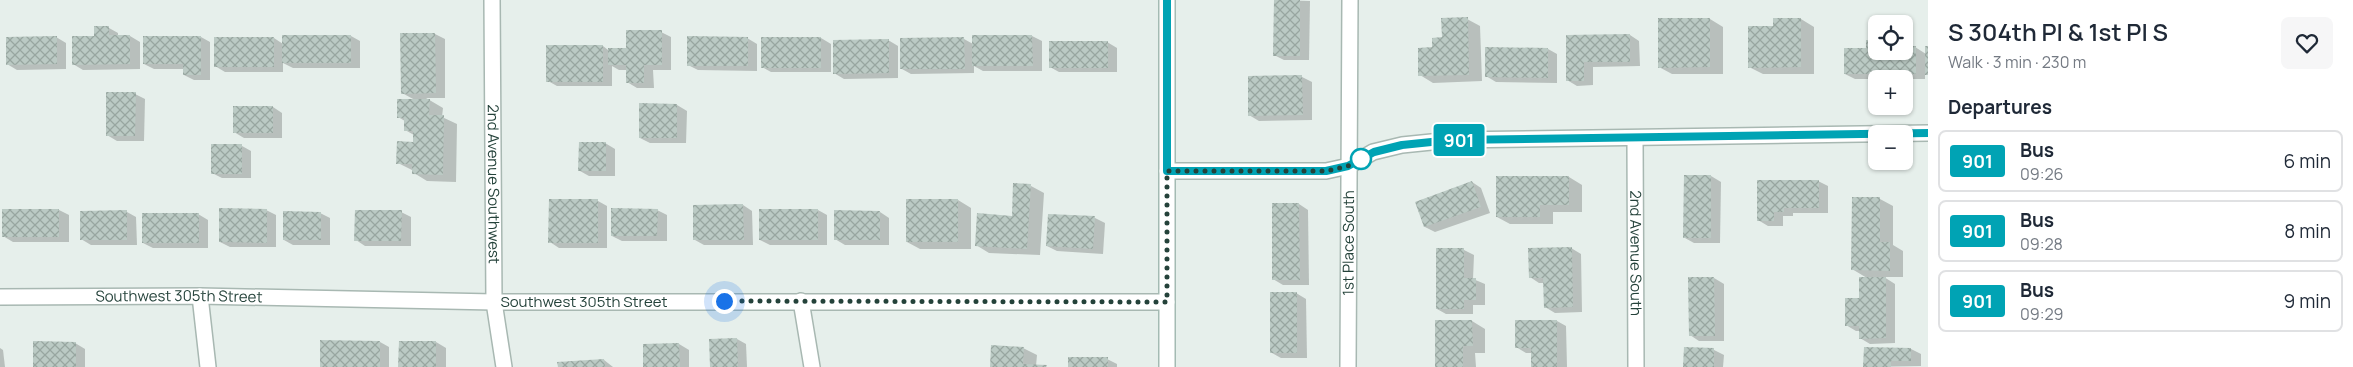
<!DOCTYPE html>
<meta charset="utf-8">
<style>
body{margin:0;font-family:Manrope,sans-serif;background:#f6f6f7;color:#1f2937;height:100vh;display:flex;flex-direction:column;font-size:19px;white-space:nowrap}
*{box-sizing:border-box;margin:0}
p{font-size:16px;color:#747a83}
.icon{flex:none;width:28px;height:28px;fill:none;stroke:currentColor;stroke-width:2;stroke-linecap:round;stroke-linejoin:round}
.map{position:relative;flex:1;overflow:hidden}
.panel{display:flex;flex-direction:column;background:#fff;width:425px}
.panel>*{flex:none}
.badge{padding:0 10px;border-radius:4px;font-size:18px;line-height:32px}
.tools{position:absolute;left:1868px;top:15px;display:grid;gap:10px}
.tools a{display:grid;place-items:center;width:45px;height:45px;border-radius:8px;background:#fff;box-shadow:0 1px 4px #0004;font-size:25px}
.you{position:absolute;width:25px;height:25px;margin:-12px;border:4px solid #fff;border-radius:50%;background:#1a73e8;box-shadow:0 0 0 8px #1a73e833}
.map>.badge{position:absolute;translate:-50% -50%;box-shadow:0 0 0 2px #fff}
h2{padding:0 20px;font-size:19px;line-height:45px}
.round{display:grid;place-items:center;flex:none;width:52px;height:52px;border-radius:8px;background:#f6f6f7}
.summary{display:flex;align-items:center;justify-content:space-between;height:85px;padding:0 20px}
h1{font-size:24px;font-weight:600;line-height:38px}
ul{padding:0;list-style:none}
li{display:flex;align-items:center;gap:15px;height:62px;margin:0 10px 8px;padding:0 10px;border:2px solid #e0e1e3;border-radius:8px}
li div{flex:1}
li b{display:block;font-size:19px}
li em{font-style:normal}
li .badge{min-width:55px;font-weight:700;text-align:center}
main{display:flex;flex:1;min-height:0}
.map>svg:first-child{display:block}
</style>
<main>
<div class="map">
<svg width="1928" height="367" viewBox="0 0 1928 367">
<defs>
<pattern id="building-cross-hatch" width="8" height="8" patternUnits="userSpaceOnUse" patternTransform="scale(1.25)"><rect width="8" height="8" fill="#bbcac4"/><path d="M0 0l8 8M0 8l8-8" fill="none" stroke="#98a6a0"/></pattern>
</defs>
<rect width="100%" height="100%" fill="#e6efeb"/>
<!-- shadow -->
<g fill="#0003">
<path d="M1275 0 1310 1 1309 60H1284L1274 55Z"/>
<path d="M1467 19 1480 26 1482 81 1433 83 1420 75 1433 48Z"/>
<path d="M1710 19 1723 27V74H1672L1659 67Z"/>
<path d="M1774 19H1801L1814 27V74H1763L1749 67 1774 27Z"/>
<path d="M109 28 118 33V36H130L140 42V69L83 70 73 64 95 37Z"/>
<path d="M661 32 671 37V70H653L654 88H637L627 82V70H619L612 66V86H557L548 81 603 46 608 50 627 49Z"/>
<path d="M435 34 445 39V98H426L443 108 442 117 457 124 456 182 427 181 414 173V171L398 163 414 143V135L405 130V121L398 117 415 100 402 93 401 35Z"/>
<path d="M1630 35 1639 41 1640 66 1593 67V85L1577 86 1567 80V36Z"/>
<path d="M351 36 360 41V68H293L283 63V72H225L215 66 274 38 283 44Z"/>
<path d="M973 36H1032L1042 41V71H983L974 66V73L911 74 902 69 964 39 973 44Z"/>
<path d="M56 37 66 43V69L17 70 7 64Z"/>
<path d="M201 37 210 42V80H194L184 75V69H154L144 64Z"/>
<path d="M747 38 757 44V71L698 70 688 65Z"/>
<path d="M762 38H821L831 44V72H771L762 67Z"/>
<path d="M888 40 898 46V78L844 79 834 73Z"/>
<path d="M1107 42 1117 48V72H1059L1050 67Z"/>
<path d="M1867 42H1876V51H1904V47H1915L1926 54 1928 48V75L1925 74V79H1855L1845 74 1867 49Z"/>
<path d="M1548 49 1557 54V83L1496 82 1486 76Z"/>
<path d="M1302 77 1312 82V120L1259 121 1249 115Z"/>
<path d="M135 94 145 99 144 141H117L107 135Z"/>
<path d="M640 104 677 105 687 111 686 143H650L640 138Z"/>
<path d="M273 107 282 113V138H244L234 132Z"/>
<path d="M605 143 615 149V176H589L580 171Z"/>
<path d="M242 146 251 151V178H222L212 173Z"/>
<path d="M1711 176 1721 182 1720 243H1694L1685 238Z"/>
<path d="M1569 177 1582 185V212H1553V224H1510L1497 217Z"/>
<path d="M1818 181 1828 186V213H1793V216H1783V226H1768L1758 220Z"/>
<path d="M1472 182 1481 188 1490 213 1435 232 1425 227 1416 202Z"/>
<path d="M1031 186 1044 193 1040 255 989 253 976 245 1013 217Z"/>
<path d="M1853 198 1880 199 1893 206V245L1903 251V277H1884L1895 284V343L1870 344 1860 338V331H1856L1846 325 1860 299 1867 278 1852 269Z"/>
<path d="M958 200 971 208V249H920L907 242Z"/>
<path d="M598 201 607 206V248H559L550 242Z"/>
<path d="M1299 204 1308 210 1309 285H1283L1273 279Z"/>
<path d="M743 205 752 211 753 245H704L695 240Z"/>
<path d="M59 210 69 215V242H13L3 236Z"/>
<path d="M266 210 276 215V247H230L220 242Z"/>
<path d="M657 210 667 215V241H622L612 236Z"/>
<path d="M818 210 827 215V245H770L760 240Z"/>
<path d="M127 212 136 217 137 245H91L81 239Z"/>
<path d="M401 212 411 217V246H365L356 240Z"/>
<path d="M880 212 889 218V245H845L835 239Z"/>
<path d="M320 213 330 218V245H293L284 240Z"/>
<path d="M198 214 208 220V248H153L143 243Z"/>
<path d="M1049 215 1095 218 1105 223 1103 254 1057 251 1047 246Z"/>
<path d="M1571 248 1581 254 1582 312 1555 313 1545 307V283H1539L1530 277Z"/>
<path d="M1464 250 1474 255 1473 279 1485 284V305H1473V314H1446L1437 309Z"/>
<path d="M1714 278 1724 284V341H1699L1690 335Z"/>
<path d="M1296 293 1306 299 1307 358H1281L1272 353Z"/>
<path d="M1472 321 1485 329V353H1475L1476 367H1436Z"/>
<path d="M1557 321 1566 326 1567 367H1532V353H1526L1516 347Z"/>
<path d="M737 339 746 344 747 367H712Z"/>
<path d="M380 342 389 347V367H321Z"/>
<path d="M400 342H436L446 348V367H400Z"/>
<path d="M75 343 85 349V367H34Z"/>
<path d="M679 344 689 350V367H645L644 345Z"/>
<path d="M0 348 3 350 5 367H0Z"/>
<path d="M1023 348 1037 355 1036 366 1047 367H992Z"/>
<path d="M1865 349H1911L1921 354V366L1865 367Z"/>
<path d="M1714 350 1724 355 1723 367H1685Z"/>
<path d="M1107 359 1117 364V367H1069Z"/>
<path d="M604 360 613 367H559Z"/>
</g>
<!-- building -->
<g fill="url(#building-cross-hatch)">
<path d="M1274 0H1300V56H1273Z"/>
<path d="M1468 17 1469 75 1418 76V48L1432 47V38L1442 37 1441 18Z"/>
<path d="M1658 18H1710V67L1658 68Z"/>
<path d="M1773 18H1801V67L1748 68V26H1773Z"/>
<path d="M94 26H109V35H130V64L72 65V36H94Z"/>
<path d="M626 30H662V65H644V83H626V65H608V48H626Z"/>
<path d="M400 33H435L436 93 401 94Z"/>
<path d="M1630 34V62H1584V81H1566V35Z"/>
<rect x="282" y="35" width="69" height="28"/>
<path d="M972 35H1032L1033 66H972Z"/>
<path d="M57 36V64L6 65V37Z"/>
<path d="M143 36H201V75H183V64H143Z"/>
<path d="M687 36 748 37V66H687Z"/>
<rect x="214" y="37" width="60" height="30"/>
<rect x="761" y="37" width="60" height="31"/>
<path d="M964 37 965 69H900V38Z"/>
<path d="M889 39V73L833 74V40Z"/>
<path d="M1866 40H1876V51H1904V46H1916V74H1844V48H1866Z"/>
<rect x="1049" y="41" width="59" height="27"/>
<rect x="546" y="45" width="57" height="37"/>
<rect x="1925" y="46" width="3" height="29"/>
<path d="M1485 47 1548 48V78L1485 77Z"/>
<path d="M1302 75 1303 115 1248 116V76Z"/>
<path d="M106 92H136L135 136H106Z"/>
<path d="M397 99H430L429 115H444L443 175 412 174V164H396L397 141 413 142V131H404V118H397Z"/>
<path d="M639 103 677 104V138H639Z"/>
<rect x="233" y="106" width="40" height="27"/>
<path d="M579 142H606V171H578Z"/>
<rect x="211" y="144" width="31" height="30"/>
<path d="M1684 175H1711V238H1683Z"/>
<path d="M1496 176H1569V205H1540V217H1496Z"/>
<path d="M1757 180H1819V208H1784V212H1774V221H1757Z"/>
<path d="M1472 181 1481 207 1424 227 1415 202Z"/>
<path d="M1013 183 1031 184 1027 249 975 246 977 213 1012 216Z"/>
<path d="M1852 197H1880V242H1890V271L1851 270Z"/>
<path d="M549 199H598V243H548Z"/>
<rect x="906" y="199" width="52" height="43"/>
<path d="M1272 203H1299L1300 280H1272Z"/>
<path d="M743 204 744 240H693V205Z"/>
<path d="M219 208 267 209V243L219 242Z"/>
<path d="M611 208 658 209 657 236H611Z"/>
<rect x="2" y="209" width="57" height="28"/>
<rect x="759" y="209" width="59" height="31"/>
<path d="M127 210V240H80V211Z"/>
<path d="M355 210H402L401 241H354Z"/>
<path d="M834 210 880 211V240H834Z"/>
<path d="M283 211 321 212V240H283Z"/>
<rect x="142" y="213" width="57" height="30"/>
<path d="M1048 214 1095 216 1093 249 1046 246Z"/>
<path d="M1572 247 1573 307 1544 308 1543 278H1529L1528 248Z"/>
<path d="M1436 248H1464V278H1476V300H1464V309H1436Z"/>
<path d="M1688 277H1714L1715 336H1689Z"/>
<path d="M1859 277H1886V338L1859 339V326H1845V298H1859Z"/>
<rect x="1270" y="292" width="27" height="61"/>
<path d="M1435 320H1472L1473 346H1463V367H1435Z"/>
<path d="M1515 320H1557V367H1531V348H1515Z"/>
<path d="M737 338 738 367H710L709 339Z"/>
<path d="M320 340 380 341V367H320Z"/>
<path d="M33 341 76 342V367H33Z"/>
<path d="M399 341H436V367H398Z"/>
<path d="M679 343 680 367H643V344Z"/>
<path d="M991 345 1024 347 1023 364 1047 365 1046 367H990Z"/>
<path d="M1684 347 1714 348V367H1683Z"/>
<path d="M1864 347 1911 348V361H1891V367H1863Z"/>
<rect x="1068" y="357" width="40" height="10"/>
<path d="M604 359 605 367H558L557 362Z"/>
</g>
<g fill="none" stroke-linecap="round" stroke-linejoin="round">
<!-- street casing -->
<g stroke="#a8b8b2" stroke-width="18">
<g id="street">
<path id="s1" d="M492 0 494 302 504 367"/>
<path id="s2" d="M1635 138 1636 367"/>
<path d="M1167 171H1326L1349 166 1373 152 1402 145 1451 140 1928 133"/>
<path d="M200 296 208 367"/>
<path id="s3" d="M0 297 200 296 494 302H1167"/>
<path d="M801 301 812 367"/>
<path id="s4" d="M1348 367 1350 0"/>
</g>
</g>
<!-- secondary casing -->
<g stroke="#a4bbb3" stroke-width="18">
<path id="secondary" d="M1167 0V367"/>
</g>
<!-- street -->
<use href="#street" stroke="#fff" stroke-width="15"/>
<!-- secondary -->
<use href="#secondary" stroke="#fff" stroke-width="15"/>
</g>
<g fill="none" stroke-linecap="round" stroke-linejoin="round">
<!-- line casing -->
<g stroke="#fff" stroke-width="11">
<path id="line" d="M1167 0V171H1326L1348 166 1374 152 1402 145 1451 140 1928 133"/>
</g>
<!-- line -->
<use href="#line" stroke="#00a3b4" stroke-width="8"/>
<!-- walk -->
<path stroke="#24423a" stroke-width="5" stroke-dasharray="0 9" d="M724 301 1167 302V171H1326L1348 166 1361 159"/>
</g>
<!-- markers -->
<circle fill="#fff" stroke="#00a3b4" stroke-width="2.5" cx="1361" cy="159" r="10"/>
<g text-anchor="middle" stroke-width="4" stroke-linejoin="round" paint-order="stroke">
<!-- street labels -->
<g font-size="15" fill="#24423a" stroke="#f7fbf9">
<text dy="5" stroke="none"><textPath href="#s1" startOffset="184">2nd Avenue Southwest</textPath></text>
<text dy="5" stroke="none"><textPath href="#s4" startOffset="124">1st Place South</textPath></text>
<text dy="5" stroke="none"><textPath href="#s2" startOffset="115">2nd Avenue South</textPath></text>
<text dy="5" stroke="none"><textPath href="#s3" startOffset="179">Southwest 305th Street</textPath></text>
<text dy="5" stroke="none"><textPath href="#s3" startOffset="584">Southwest 305th Street</textPath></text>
</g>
</g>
</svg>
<div class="tools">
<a><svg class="icon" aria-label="locate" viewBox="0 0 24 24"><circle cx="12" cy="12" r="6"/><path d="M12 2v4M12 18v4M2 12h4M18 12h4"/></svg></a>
<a>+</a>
<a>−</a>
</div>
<div class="you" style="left:724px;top:301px"></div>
<b class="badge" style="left:1459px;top:140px;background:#00a3b4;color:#fff">901</b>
</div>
<section class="panel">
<div class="summary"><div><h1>S 304th Pl &amp; 1st Pl S</h1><p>Walk · 3 min · 230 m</p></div><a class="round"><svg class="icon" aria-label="heart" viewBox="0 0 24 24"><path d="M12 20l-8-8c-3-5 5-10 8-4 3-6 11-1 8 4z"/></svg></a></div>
<h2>Departures</h2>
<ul>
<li><span class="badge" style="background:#00a3b4;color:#fff">901</span><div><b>Bus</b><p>09:26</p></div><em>6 min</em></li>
<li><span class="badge" style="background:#00a3b4;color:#fff">901</span><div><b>Bus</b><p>09:28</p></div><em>8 min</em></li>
<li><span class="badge" style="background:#00a3b4;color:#fff">901</span><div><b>Bus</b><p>09:29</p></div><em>9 min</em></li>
</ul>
</section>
</main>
